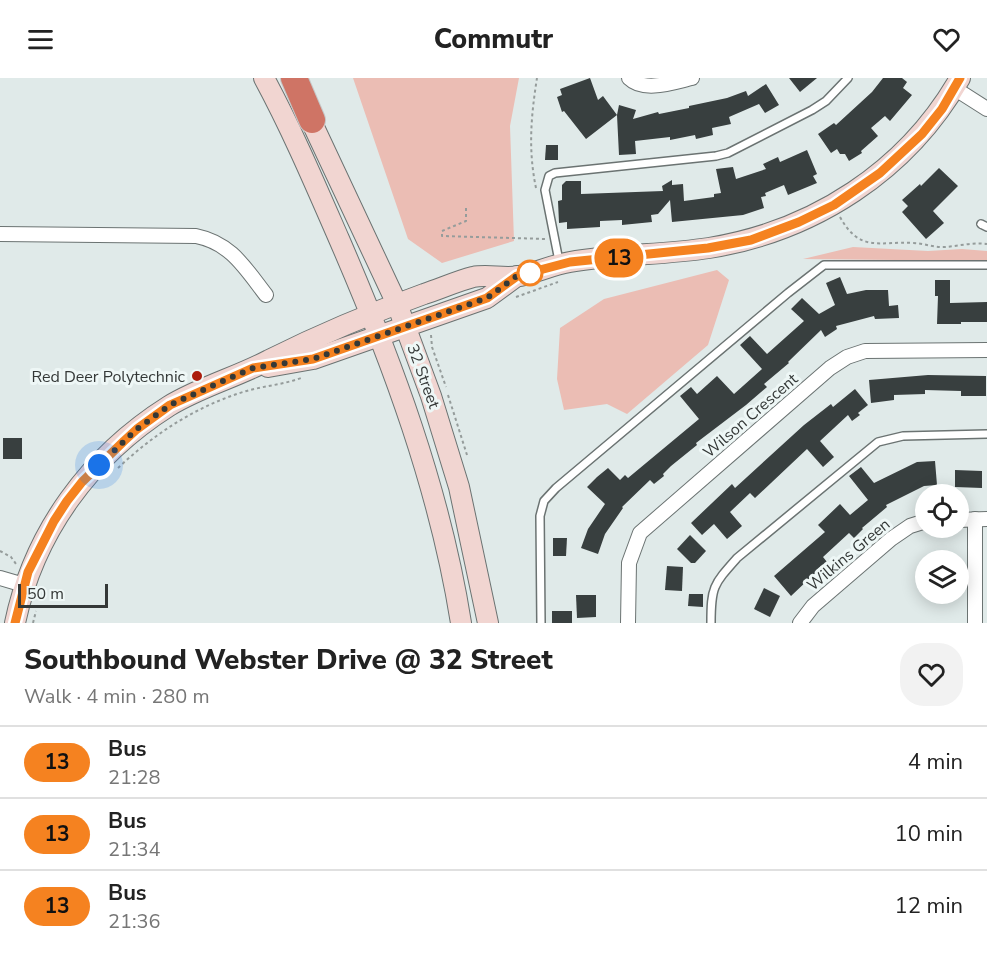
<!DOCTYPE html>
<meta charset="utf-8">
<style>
body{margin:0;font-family:"Nunito Sans",sans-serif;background:#f2f2f2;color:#222;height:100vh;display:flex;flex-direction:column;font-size:22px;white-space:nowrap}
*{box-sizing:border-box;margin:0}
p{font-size:20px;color:#767676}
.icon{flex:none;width:33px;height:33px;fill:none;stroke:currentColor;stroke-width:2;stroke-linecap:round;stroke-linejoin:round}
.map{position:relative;height:545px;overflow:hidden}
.panel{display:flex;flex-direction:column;background:#fff;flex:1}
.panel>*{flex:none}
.badge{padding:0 12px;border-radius:20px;font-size:21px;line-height:39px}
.buttons{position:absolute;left:915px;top:406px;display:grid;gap:12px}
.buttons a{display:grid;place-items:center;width:54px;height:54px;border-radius:50%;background:#fff;box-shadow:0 3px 15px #0003;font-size:30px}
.scale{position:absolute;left:18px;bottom:15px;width:90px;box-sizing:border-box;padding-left:6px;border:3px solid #343837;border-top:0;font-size:16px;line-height:21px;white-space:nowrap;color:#343837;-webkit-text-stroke:4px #eef7f6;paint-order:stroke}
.you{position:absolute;width:30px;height:30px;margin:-15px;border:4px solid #fff;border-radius:50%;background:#1a73e8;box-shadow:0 0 0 9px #1a73e833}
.map>.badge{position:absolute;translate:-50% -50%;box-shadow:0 0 0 3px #fff}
.round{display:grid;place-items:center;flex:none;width:63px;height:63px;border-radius:24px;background:#f2f2f2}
.summary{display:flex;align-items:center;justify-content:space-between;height:102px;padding:0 24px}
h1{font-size:28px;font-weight:800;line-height:45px}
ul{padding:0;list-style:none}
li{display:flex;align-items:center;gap:18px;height:72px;padding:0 24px;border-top:2px solid #e0e0e0}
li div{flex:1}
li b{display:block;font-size:22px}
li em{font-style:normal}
li .badge{min-width:66px;font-weight:700;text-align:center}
header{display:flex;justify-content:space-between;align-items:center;height:78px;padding:0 24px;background:#fff;font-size:27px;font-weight:800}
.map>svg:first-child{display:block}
</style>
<header><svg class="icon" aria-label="menu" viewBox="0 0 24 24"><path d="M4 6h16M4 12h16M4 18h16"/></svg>Commutr<svg class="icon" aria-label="heart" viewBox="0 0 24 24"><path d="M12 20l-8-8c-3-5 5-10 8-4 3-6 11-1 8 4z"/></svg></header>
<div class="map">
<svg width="987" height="545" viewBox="0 0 987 545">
<rect width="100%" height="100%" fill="#e0eae9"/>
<!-- green -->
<g fill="#ebbdb4">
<path d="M353 0H519L510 48 514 163 442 185 408 161Z"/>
<path d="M853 169 928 173 962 171 987 173V183L803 181Z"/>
<path d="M717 192 729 202 708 267 627 336 607 326 564 332 557 301 560 250 604 221Z"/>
</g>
<!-- building -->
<g fill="#383f3f">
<path d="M590 0 598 22 603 18 617 37 619 27 636 32 633 41 658 34 659 36 689 30V28L727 20 746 13 748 18 766 6 779 27 765 35 759 26 729 39 731 46 712 50 713 57 696 61 695 57 670 62V59L635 63 636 76 619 77 617 37 586 61 564 33 562 34 557 19 562 17 560 11Z"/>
<path d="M789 0H817L800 14Z"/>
<path d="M883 0H902L907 4 903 10 912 17 890 43 885 38 871 50 878 58 861 73 862 75 849 83 845 76H840L837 71 831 75 818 56 834 45 836 47 872 14Z"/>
<path d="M546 67H558V82H545Z"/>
<path d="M807 72 817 96 813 98 817 105 788 117 784 107 765 115 766 118 761 119 764 130 743 137 672 144 670 122 658 136 651 137 652 144 622 147V142L600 143V149L567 151V144L559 145 558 123 562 122V107L566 103H581V116L663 113 662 108 672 102V107L683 106 684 123 714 119V116L721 115 716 91 733 89 736 101 766 91 763 86 778 79 780 84Z"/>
<path d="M939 90 958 108 933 133 944 145 926 161 902 134 908 128 902 122 920 106 921 108Z"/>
<path d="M840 199 847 216 866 212H888L889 228 898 227 899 240 875 241 874 238 836 248 837 251 825 259 821 252 788 284 789 285 764 306 767 309 746 327 696 365 697 367 671 388 663 396 664 398 654 406 650 402 622 429 623 430 605 456 598 476 581 470 588 451 605 426 587 409 597 399 608 390 620 402 625 397 628 400 699 341 680 318 691 309 697 316 717 298 734 316 762 291 740 267 750 258 767 276 804 243 791 231 802 220 819 236 835 227 826 205Z"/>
<path d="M935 202H950V225L987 224V244H961V246H937L938 218H935Z"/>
<path d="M928 297 986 298V318H961V313L925 312V316L894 317V322L871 325 869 302Z"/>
<path d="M855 311 868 327 858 335 860 337 852 343 848 337 820 363 834 379 823 389 807 371 755 420 750 415 730 434 742 448 727 461 714 446 702 457 691 445 732 406 735 410 804 347 831 326 833 329Z"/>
<rect x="3" y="360" width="19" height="21"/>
<path d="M935 383 937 407 924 408 886 427 887 429 862 450 863 451 854 460 849 455 823 479 827 484 791 518 774 498 825 454 818 447 840 426 850 437 868 422 849 398 861 389 874 405 917 384Z"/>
<path d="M955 392 982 393V410L955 409Z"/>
<path d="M690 457 706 473 695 485H691L677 471Z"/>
<path d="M553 460H567L566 478H553Z"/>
<path d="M667 488 683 489 682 513 665 512Z"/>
<path d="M764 510 780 518 770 539 754 531Z"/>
<path d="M689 516H703V529L688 528Z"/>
<path d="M576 517H596V539L577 540Z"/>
<rect x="552" y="533" width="20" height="12"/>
</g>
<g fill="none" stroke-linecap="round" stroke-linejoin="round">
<!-- lane casing -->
<g stroke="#6b7372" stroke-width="10">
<g id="lane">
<path d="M981 146 987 149"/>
<path d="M559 183 545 112 549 98 555 95 716 78 728 75 812 32 826 23 848 0"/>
<path d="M541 545 540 438 544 423 556 410 788 215 824 187H987"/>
<path d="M711 545C711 509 713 507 737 480L878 364 903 358 987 356"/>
</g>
</g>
<!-- street casing -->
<g stroke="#6b7372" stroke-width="16">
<g id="street">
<path d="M629 0C644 15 674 4 692 0"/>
<path d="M954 10 987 31"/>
<path d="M0 156 196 158C231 165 245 190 266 217"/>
<path d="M975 441V545"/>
<path d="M958 442 987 441"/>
<path d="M0 500 24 507"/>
<path d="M628 545 629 485 640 455 830 290 847 279 865 273 987 272"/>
<path d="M800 545 813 528 891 461 910 448 926 443"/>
</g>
</g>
<!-- secondary casing -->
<g stroke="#6b7372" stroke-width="22">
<g id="secondary">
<path d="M264 0C292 52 315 106 339 161 392 283 440 412 461 545"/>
<path d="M305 30 397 226 431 318 459 409 488 545"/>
<path d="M268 289 313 281 487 220 517 198"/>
<path d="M15 545C34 454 90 378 169 328 200 309 237 299 269 282 319 257 371 235 424 216 440 211 457 203 473 199 488 196 505 201 520 198 537 194 553 187 570 184 616 176 663 177 709 170 814 153 907 93 960 0"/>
</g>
</g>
<!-- highway casing -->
<g stroke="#c6c7c7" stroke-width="28">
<path id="highway" d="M294 0 312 42"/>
</g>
<!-- path -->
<g stroke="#959c9b" stroke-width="2" stroke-dasharray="3 3" stroke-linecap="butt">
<path d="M536 110C528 72 531 38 537 0"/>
<path d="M466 130V143L442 153V158L546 161"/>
<path d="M840 139C860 175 879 163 913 165 924 165 934 170 945 169 959 168 973 164 987 166"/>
<path d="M516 219 558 204"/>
<path d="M431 257 432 269 446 309"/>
<path d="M448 317 467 377"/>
<path d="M118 390C154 356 195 329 243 314 262 308 282 307 301 300"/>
<path d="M0 473 11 479 16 486"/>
<path d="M33 545 36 533"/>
</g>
<!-- lane -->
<use href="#lane" stroke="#fff" stroke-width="7"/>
<!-- street -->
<use href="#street" stroke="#fff" stroke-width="14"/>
<!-- secondary -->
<use href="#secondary" stroke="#f1d5d1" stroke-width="20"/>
<!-- highway -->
<use href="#highway" stroke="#cf7465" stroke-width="26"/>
</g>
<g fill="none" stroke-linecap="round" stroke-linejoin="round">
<!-- line casing -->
<g stroke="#fff" stroke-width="14">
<path id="line" d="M15 545 28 494 54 443 67 423 82 404 124 363 137 351 170 327 253 290 313 281 487 220 517 198 570 184 708 170 751 162 799 144 834 127 880 95 922 56 942 31 960 0"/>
</g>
<!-- line -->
<use href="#line" stroke="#f58220" stroke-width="9"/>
<!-- walk -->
<path stroke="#343837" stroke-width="6" stroke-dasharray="0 10.8" d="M99 387 137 351 170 327 214 307 253 290 313 281 487 220 517 198 539 192 530 195"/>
</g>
<!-- markers -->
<circle fill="#fff" stroke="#f58220" stroke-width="3" cx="530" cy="195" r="12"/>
<circle fill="#ac1c0c" stroke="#eef7f6" stroke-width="2" cx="197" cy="298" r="6"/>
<g text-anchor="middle" stroke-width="6" stroke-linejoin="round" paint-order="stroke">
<!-- poi labels -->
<g font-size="16" fill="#343837" stroke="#eef7f6" text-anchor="end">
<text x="185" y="304">Red Deer Polytechnic</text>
</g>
<!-- street labels -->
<g font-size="16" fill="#343837" stroke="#eef7f6">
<text transform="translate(424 298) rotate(70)" y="6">32 Street</text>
<text transform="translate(750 337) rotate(-41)" y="6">Wilson Crescent</text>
<text transform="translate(848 476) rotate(-40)" y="6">Wilkins Green</text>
</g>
</g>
</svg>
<div class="buttons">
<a><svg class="icon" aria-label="locate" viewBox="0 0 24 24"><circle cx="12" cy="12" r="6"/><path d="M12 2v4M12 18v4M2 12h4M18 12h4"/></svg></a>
<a><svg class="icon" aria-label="layers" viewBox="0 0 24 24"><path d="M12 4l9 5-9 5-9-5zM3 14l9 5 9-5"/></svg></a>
</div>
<div class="scale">50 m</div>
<div class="you" style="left:99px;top:387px"></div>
<b class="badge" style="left:619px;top:180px;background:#f58220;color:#111">13</b>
</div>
<section class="panel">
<div class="summary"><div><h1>Southbound Webster Drive @ 32 Street</h1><p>Walk · 4 min · 280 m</p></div><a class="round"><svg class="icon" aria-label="heart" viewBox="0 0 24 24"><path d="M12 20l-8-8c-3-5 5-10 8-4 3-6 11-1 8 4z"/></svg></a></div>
<ul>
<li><span class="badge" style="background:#f58220;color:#111">13</span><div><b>Bus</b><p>21:28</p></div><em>4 min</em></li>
<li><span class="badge" style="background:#f58220;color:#111">13</span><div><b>Bus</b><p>21:34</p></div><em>10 min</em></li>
<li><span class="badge" style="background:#f58220;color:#111">13</span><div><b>Bus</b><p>21:36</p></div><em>12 min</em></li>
</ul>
</section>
